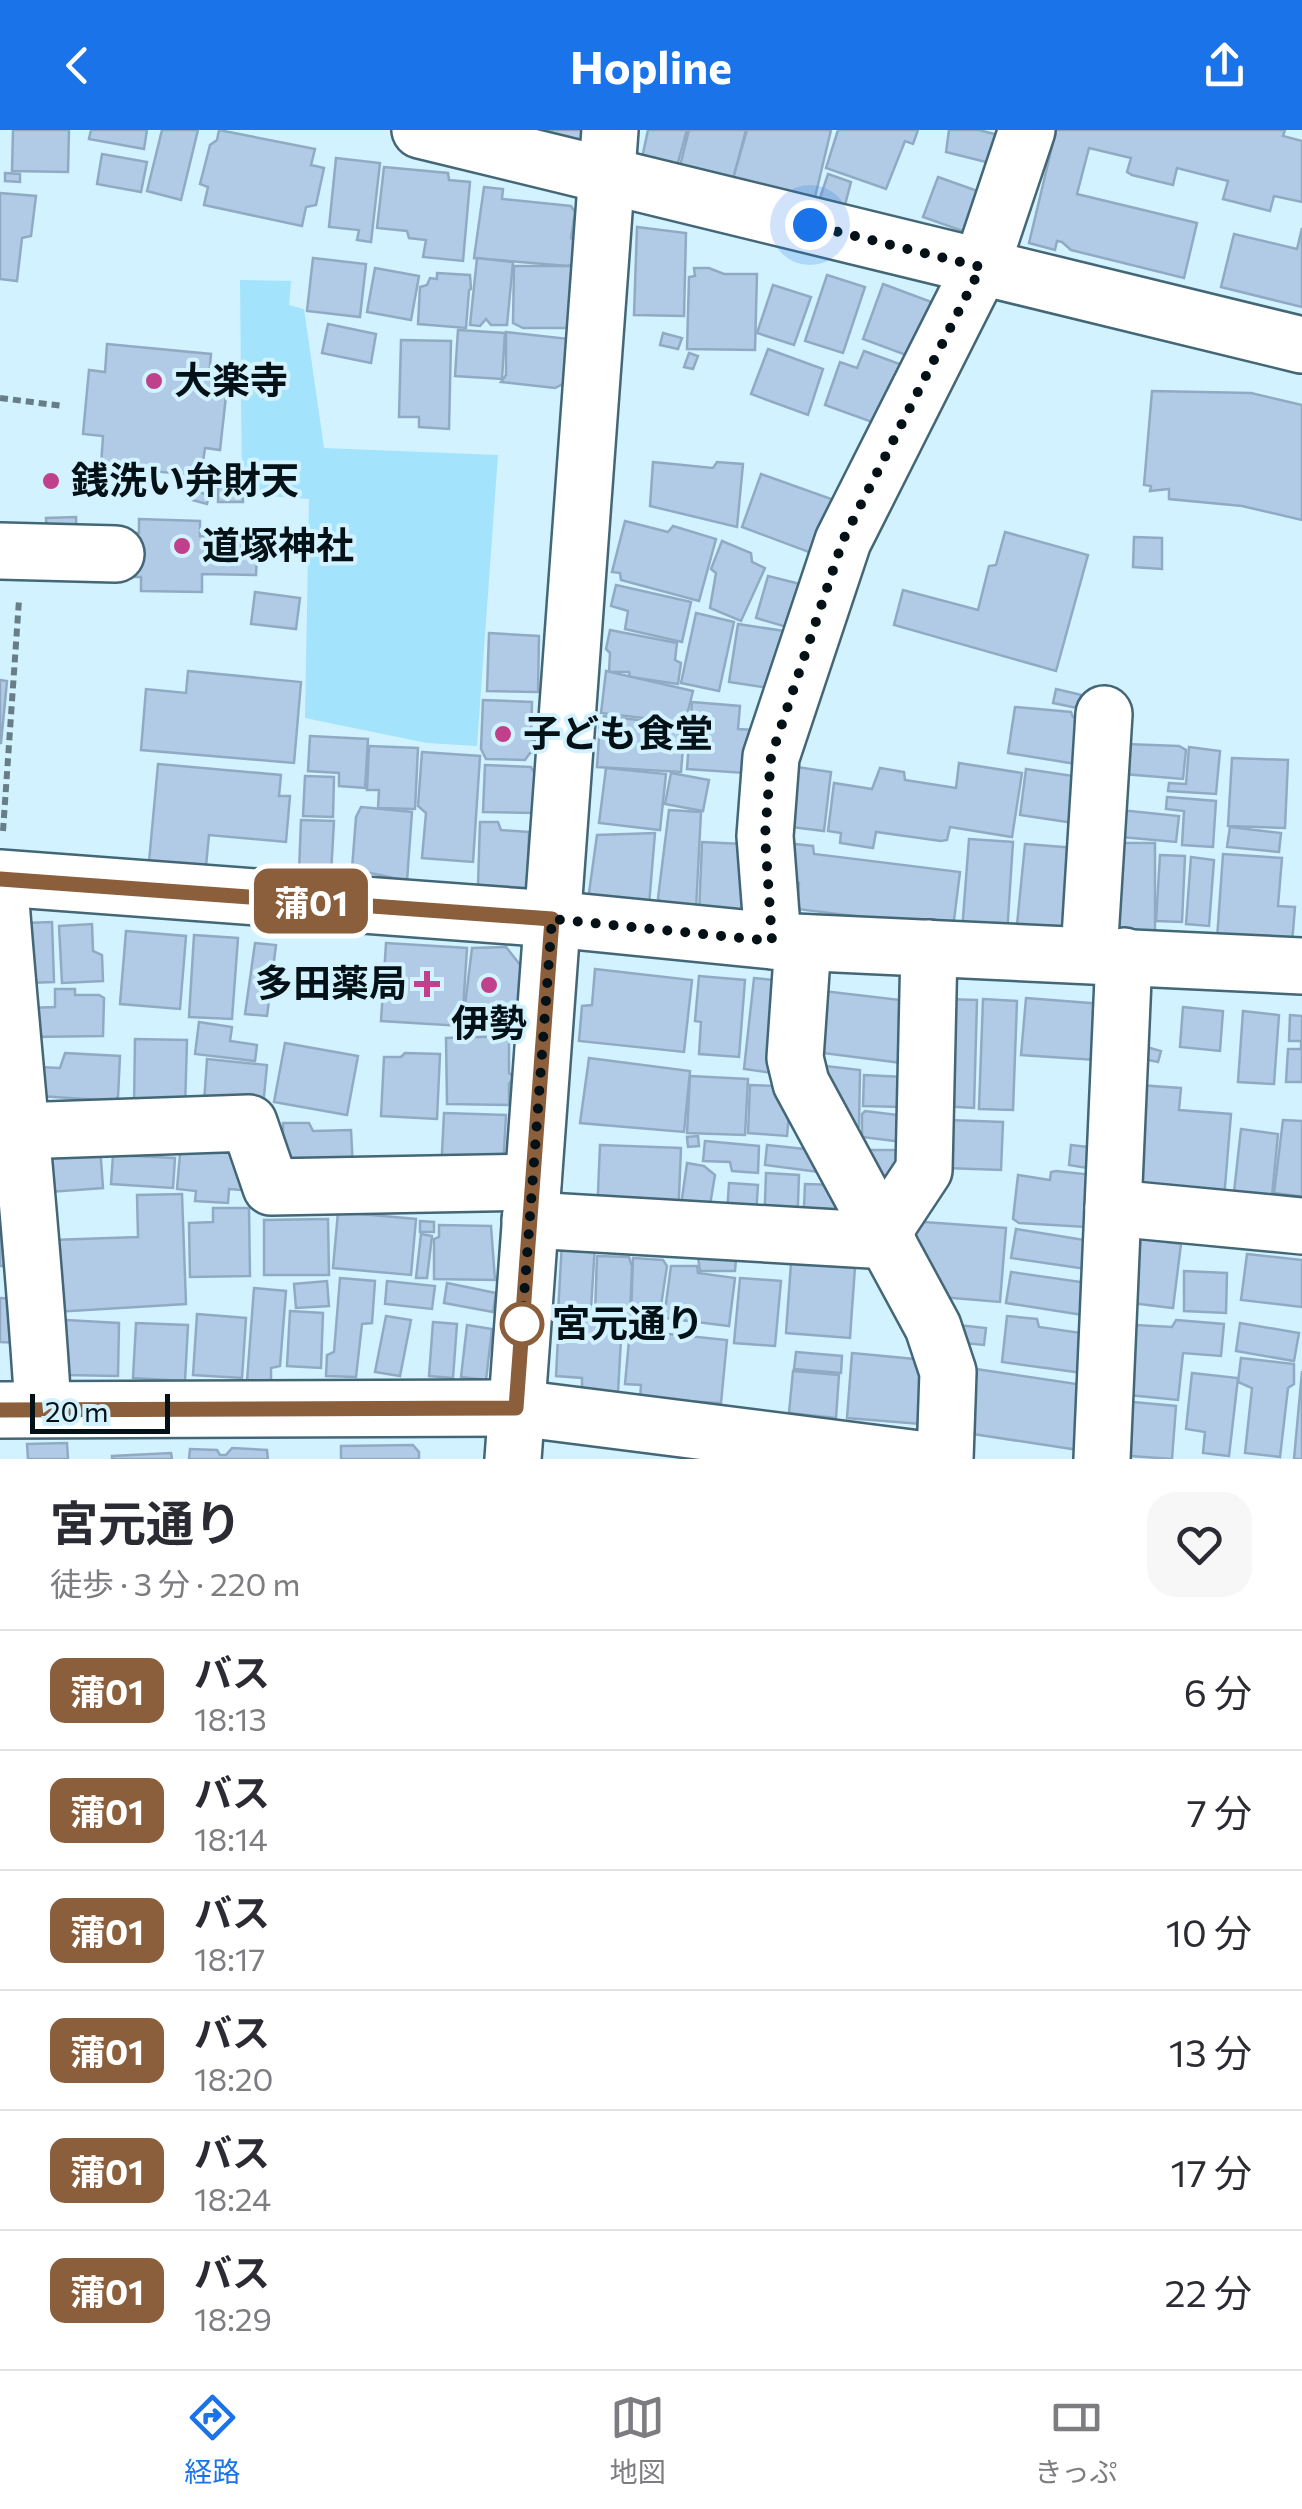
<!DOCTYPE html>
<html lang="ja">
<meta charset="utf-8">
<style>
body{margin:0;font-family:Commissioner,"Noto Sans JP",sans-serif;background:#f7f7f7;color:#2b2b33;height:100vh;display:flex;flex-direction:column;font-size:38px;white-space:nowrap}
*{box-sizing:border-box;margin:0}
p{font-size:32px;color:#7c7c81}
.icon{flex:none;width:55px;height:55px;fill:none;stroke:currentColor;stroke-width:2;stroke-linecap:round;stroke-linejoin:round}
.map{position:relative;height:1329px;overflow:hidden}
.side{display:flex;flex-direction:column;background:#fff;flex:1}
.side>*{flex:none}
.badge{padding:0 20px;border-radius:15px;font-size:35px;line-height:65px}
.scale{position:absolute;left:30px;bottom:25px;width:140px;box-sizing:border-box;padding-left:10px;border:5px solid #041217;border-top:0;font-size:28px;line-height:35px;white-space:nowrap;color:#041217;-webkit-text-stroke:8px #d2f2ff;paint-order:stroke}
.you{position:absolute;width:50px;height:50px;margin:-25px;border:8px solid #fff;border-radius:50%;background:#1a73e8;box-shadow:0 0 0 15px #1a73e833}
.map>.badge{position:absolute;translate:-50% -50%;box-shadow:0 0 0 5px #fff}
.round{display:grid;place-items:center;flex:none;width:105px;height:105px;border-radius:30px;background:#f7f7f7}
.headline{display:flex;align-items:center;justify-content:space-between;height:170px;padding:0 50px}
h1{font-size:48px;font-weight:700;line-height:75px}
ul{padding:0;list-style:none}
li{display:flex;align-items:center;gap:30px;height:120px;padding:0 50px;border-top:2px solid #e1e1e2}
li div{flex:1}
li b{display:block;font-size:38px}
li em{font-style:normal}
li .badge{min-width:110px;font-weight:700;text-align:center}
header{display:flex;justify-content:space-between;align-items:center;height:130px;padding:0 50px;background:#1a73e8;color:#fff;font-size:45px;font-weight:700}
.tabs{display:flex;justify-content:space-around;align-items:center;height:140px;border-top:2px solid #e1e1e2;background:#fff;font-size:28px;color:#7c7c81}
.tabs a{display:grid;justify-items:center;gap:5px}
.tabs .active{color:#1a73e8}
.map>svg:first-child{display:block}
</style>
<header><svg class="icon" aria-label="back" viewBox="0 0 24 24"><path d="M15 5l-7 7 7 7"/></svg>Hopline<svg class="icon" aria-label="share" viewBox="0 0 24 24"><path d="M12 15V3M7 8l5-5 5 5M5 13v7h14v-7"/></svg></header>
<div class="map">
<svg width="1302" height="1329" viewBox="0 0 1302 1329">
<rect width="100%" height="100%" fill="#d2f2ff"/>
<!-- green -->
<path fill="#a4e3fc" d="M240 150 291 151 289 175 304 179 324 318 498 325 477 616 427 613 305 588 309 369 242 364Z"/>
<!-- building -->
<g fill="#b1cbe6" stroke="#91aac4" stroke-width="2.5">
<path d="M13 0H69L68 42 12 41Z"/>
<path d="M91 0H147L144 19 89 9Z"/>
<path d="M162 0H198L181 70 147 61Z"/>
<path d="M219 0 315 19 311 35 324 38 316 75 306 77 302 96 204 75 208 57 200 54 210 15 217 10Z"/>
<path d="M514 0H588V18Z"/>
<path d="M648 0H687L677 36 642 28Z"/>
<path d="M689 0H746L733 49 680 36Z"/>
<path d="M747 0H831L815 67 733 49Z"/>
<path d="M838 0H918L913 14 905 11 886 59 826 38Z"/>
<path d="M949 0H979L1002 6 994 34 946 22Z"/>
<path d="M1056 0H1285L1283 6 1302 11V72L1274 66 1270 81 1223 69 1228 51 1177 38 1173 55 1132 45 1127 42 1131 28 1089 18 1077 64 1197 93 1184 148 1071 120 1062 112 1057 111 1055 120 1029 113Z"/>
<path d="M102 24 147 32 141 62 97 54Z"/>
<path d="M336 28 380 33 371 112 357 110 359 100 329 97Z"/>
<path d="M384 37 448 43 449 50 470 52 463 131 423 127 426 110 409 108 407 101 377 98Z"/>
<path d="M5 43 20 44V52L5 51Z"/>
<path d="M828 44 851 52 845 75 820 68Z"/>
<path d="M938 47 986 64 971 104 923 87Z"/>
<path d="M484 57 503 59 502 69 571 76 575 82 571 108 576 111 575 133 568 136 474 128Z"/>
<path d="M0 63 36 66 31 106 22 108 17 151 0 149Z"/>
<path d="M637 97 686 103 684 186 634 185Z"/>
<path d="M1302 98V177L1221 157 1234 104 1297 119Z"/>
<path d="M313 128 366 134 360 187 307 181Z"/>
<path d="M477 128 513 132 507 195H491L486 189 480 196 470 195Z"/>
<path d="M514 136H573L572 198H523L513 193Z"/>
<path d="M375 138 419 146 411 190 367 182Z"/>
<path d="M694 138H709L724 144H757L755 220 687 219 689 147 695 146Z"/>
<path d="M437 143 470 145 471 159 469 160 466 198 418 194 420 157 427 155 430 148 437 149Z"/>
<path d="M827 145 865 157 843 223 805 211Z"/>
<path d="M883 154 934 173 914 228 863 209Z"/>
<path d="M773 155 811 167 794 215 757 203Z"/>
<path d="M328 194 376 204 371 233 322 223Z"/>
<path d="M458 200 505 203 502 249 455 246Z"/>
<path d="M506 202 569 209 563 254 555 258 501 252 506 245Z"/>
<path d="M663 203 682 208 678 219 660 215Z"/>
<path d="M401 210 451 211 449 299 419 297V287H399Z"/>
<path d="M107 214 211 224 209 246 228 248 220 320 205 318 201 346 101 336 103 306 83 304 89 240 105 242Z"/>
<path d="M768 219 823 239 808 285 751 264Z"/>
<path d="M864 221 905 236 883 296 825 275 840 232 857 238Z"/>
<path d="M689 223 698 226 693 239 684 237Z"/>
<path d="M1152 261 1251 263 1302 275V390L1242 376 1169 369V359L1150 361 1151 356 1144 355Z"/>
<path d="M653 332 713 338 717 332 743 334 737 397 650 376Z"/>
<path d="M761 344 834 370 814 424 742 397Z"/>
<path d="M243 353V372H218V354Z"/>
<path d="M191 360 209 365 207 374 188 369Z"/>
<path d="M76 387 77 410 47 411 46 388Z"/>
<path d="M139 389 200 391V406L258 408 256 445 202 444V462L141 461V447H125V403H139Z"/>
<path d="M625 391 668 402 673 396 716 409 699 471 621 450 620 443 612 442Z"/>
<path d="M1005 402 1088 425 1056 541 894 495 903 460 978 480 989 436 996 435Z"/>
<path d="M1134 407 1162 408V439L1133 437Z"/>
<path d="M722 411 751 423 752 432 765 438 741 491 710 478 716 443 711 439Z"/>
<path d="M768 446 808 456 797 500 756 488Z"/>
<path d="M616 455 691 472 682 512 625 499 628 481 611 476Z"/>
<path d="M255 462 300 468 296 499 251 494Z"/>
<path d="M696 483 734 492 719 561 681 553Z"/>
<path d="M738 494 791 502 775 559 729 552Z"/>
<path d="M610 500 677 513 675 530 681 533 678 554 630 547 629 542H609L610 523 606 519Z"/>
<path d="M489 503 539 506 538 562 487 561Z"/>
<path d="M188 541 301 552 294 633 141 620 146 559 186 563Z"/>
<path d="M606 541 693 561 685 593 601 583Z"/>
<path d="M0 550 7 551 1 613H0Z"/>
<path d="M1056 559 1090 567 1087 580 1053 573Z"/>
<path d="M483 570 532 572 531 609 538 612V622L530 623 525 630 486 629 481 619Z"/>
<path d="M692 572 740 576 738 599 755 600 745 643 687 639Z"/>
<path d="M1015 577 1071 582 1073 587 1089 590 1082 635 1008 623Z"/>
<path d="M604 586 647 591 649 596 657 597 660 591 685 593 681 642 597 637 600 593Z"/>
<path d="M310 606 368 609 365 658 339 656V643L308 641Z"/>
<path d="M1125 614 1179 616 1186 620 1183 649 1124 644Z"/>
<path d="M369 616 418 618 415 679 378 678 379 660H367Z"/>
<path d="M1189 617 1220 621 1216 664 1168 661 1169 653 1186 654Z"/>
<path d="M422 622 480 626 473 732 422 728 426 683 418 676Z"/>
<path d="M1232 628 1288 630 1285 698 1228 696Z"/>
<path d="M959 633 1022 643 1012 707 950 697 947 710 941 711 876 702 873 718 840 713 841 703 828 701 834 653 872 659 880 638 904 642 905 650 956 658Z"/>
<path d="M158 634 281 645 279 666H290L286 712 209 705 206 736 149 732Z"/>
<path d="M485 635 531 637 536 646 535 683 483 682Z"/>
<path d="M790 636 831 642 824 701 783 696Z"/>
<path d="M606 638 666 644 660 700 599 693Z"/>
<path d="M1026 639 1080 647 1074 693 1020 685Z"/>
<path d="M671 643 709 650 703 681 665 674Z"/>
<path d="M305 646 334 647 333 687 303 686Z"/>
<path d="M1167 667 1216 671 1213 717 1182 715 1184 681 1166 679Z"/>
<path d="M361 677 412 682 407 751 352 739 356 687Z"/>
<path d="M669 680 701 682 696 779 662 777 658 768Z"/>
<path d="M1120 680 1179 686 1176 712 1122 707Z"/>
<path d="M301 690 334 691 331 744 299 742Z"/>
<path d="M480 692H498L501 700 529 702 527 758 478 755Z"/>
<path d="M1230 697 1281 703 1279 722 1227 717Z"/>
<path d="M655 703 649 775 588 770 597 705Z"/>
<path d="M969 709 1013 712 1007 805 962 801Z"/>
<path d="M702 712 742 714 746 788 699 784Z"/>
<path d="M1121 713H1155V804H1111Z"/>
<path d="M795 714 813 716 814 724 960 742 953 798 797 779 799 753 792 749Z"/>
<path d="M1025 714 1076 718 1069 799 1017 795Z"/>
<path d="M1223 724 1282 728 1278 776 1295 777 1292 813 1217 809Z"/>
<path d="M1160 725 1185 726 1182 792 1156 791Z"/>
<path d="M1191 727 1214 730 1209 796 1186 794Z"/>
<path d="M52 792 54 852 27 853 25 793Z"/>
<path d="M92 794 93 821 102 825 103 851 62 853 59 796Z"/>
<path d="M126 801 186 806 180 879 120 874Z"/>
<path d="M194 805 238 808 232 889 189 887Z"/>
<path d="M255 813 276 815 267 886 245 884Z"/>
<path d="M386 813 467 818 462 896 381 891Z"/>
<path d="M506 817 521 836 518 894 463 892 472 818Z"/>
<path d="M595 839 692 850 684 922 579 911 582 876 592 875Z"/>
<path d="M699 846 745 850 739 927 699 924 701 892 695 891Z"/>
<path d="M754 848 783 851 773 943 744 939Z"/>
<path d="M55 859H75V865H99L104 868 103 906 30 907V878L55 877Z"/>
<path d="M823 861 909 871 902 933 815 922Z"/>
<path d="M1026 868 1115 875 1111 931 1021 925Z"/>
<path d="M945 869 977 870 974 978 942 976Z"/>
<path d="M983 869 1017 871 1013 980 979 979Z"/>
<path d="M1183 877 1223 881 1220 921 1180 917Z"/>
<path d="M1243 881 1279 885 1274 954 1238 952Z"/>
<path d="M1290 885 1302 886V952H1286L1288 919H1301V911H1289Z"/>
<path d="M199 892 232 897 230 911 257 915 255 931 195 924Z"/>
<path d="M509 906V943L514 947 509 954V975L447 974 446 908Z"/>
<path d="M135 909 187 910 185 978 134 976Z"/>
<path d="M285 913 358 926 347 985 274 972Z"/>
<path d="M1143 916 1161 921 1158 932 1139 928Z"/>
<path d="M65 923 120 926 118 967 114 971 40 966V937L60 938Z"/>
<path d="M405 923 440 924 437 989 381 986 384 927H401Z"/>
<path d="M589 928 690 941 684 1002 580 993Z"/>
<path d="M207 929 267 935 262 987 204 973Z"/>
<path d="M817 935 860 940 859 997 856 999Z"/>
<path d="M864 945 903 947 902 977 863 976Z"/>
<path d="M690 946 748 949 745 1005 687 1003Z"/>
<path d="M750 955 777 956 791 963 787 1006 748 1003Z"/>
<path d="M1138 955 1181 958 1179 980 1231 984 1224 1069 1142 1062Z"/>
<path d="M865 981 906 986 903 1012 862 1007V984Z"/>
<path d="M444 983 506 985 503 1039 441 1043Z"/>
<path d="M948 990 1003 992 1001 1040 946 1038Z"/>
<path d="M1283 990 1302 991V1081H1298L1299 1066 1274 1063Z"/>
<path d="M283 993H309L313 1001 351 1000 353 1038 283 1039Z"/>
<path d="M1241 999 1278 1004 1272 1066 1234 1062Z"/>
<path d="M698 1006 699 1016 688 1017 687 1007Z"/>
<path d="M705 1011 759 1016 758 1043 732 1041 730 1032 703 1031Z"/>
<path d="M181 1012H217V1023L238 1022 243 1027 241 1060 229 1059 228 1073 195 1071 196 1061 177 1059Z"/>
<path d="M600 1015 681 1018 678 1089 597 1086Z"/>
<path d="M767 1015 814 1020 819 1042 765 1035Z"/>
<path d="M1071 1015 1105 1019 1087 1038 1069 1035Z"/>
<path d="M100 1016 103 1058 50 1062 47 1020Z"/>
<path d="M856 1020H904L894 1059 868 1056Z"/>
<path d="M113 1025 175 1028 173 1058 111 1054Z"/>
<path d="M687 1033 704 1036 715 1045 707 1093 679 1090Z"/>
<path d="M1056 1041 1093 1045 1086 1097 1019 1093 1013 1089 1018 1045 1050 1050 1051 1042Z"/>
<path d="M766 1043 799 1045 797 1101 764 1100Z"/>
<path d="M729 1053 758 1055 755 1099 726 1098Z"/>
<path d="M805 1054 835 1055 844 1101 803 1100Z"/>
<path d="M182 1064 186 1174 55 1182 52 1110 138 1107 137 1065Z"/>
<path d="M213 1078H249L250 1146 190 1147 189 1093 213 1092Z"/>
<path d="M0 1082H7L4 1136H0Z"/>
<path d="M338 1082 416 1089 411 1145 333 1138Z"/>
<path d="M328 1089 329 1145H264V1090Z"/>
<path d="M420 1091 434 1092V1102H420Z"/>
<path d="M910 1091 1006 1098 1000 1172 929 1166Z"/>
<path d="M439 1095 491 1096 495 1150 434 1149V1109L439 1107Z"/>
<path d="M1131 1096 1152 1099 1151 1110 1181 1114 1173 1178 1122 1172Z"/>
<path d="M1016 1099 1103 1113 1100 1141 1011 1128Z"/>
<path d="M421 1104 432 1106 427 1148H416Z"/>
<path d="M562 1112 595 1114 591 1179 558 1183Z"/>
<path d="M1247 1124 1302 1130V1177L1241 1170Z"/>
<path d="M597 1126 629 1127 632 1136 630 1186 595 1184Z"/>
<path d="M698 1127 736 1129 735 1141H700Z"/>
<path d="M633 1128 663 1130 667 1136 659 1189 631 1187Z"/>
<path d="M791 1133 855 1137 850 1208 786 1203Z"/>
<path d="M671 1136H697L698 1143 735 1148 729 1196 664 1188Z"/>
<path d="M1184 1141 1227 1143 1226 1183 1184 1181Z"/>
<path d="M1011 1142 1088 1153 1083 1185 1006 1173Z"/>
<path d="M340 1148 375 1151 372 1193 362 1194 356 1247 326 1246 327 1225 334 1222Z"/>
<path d="M740 1148 781 1151 775 1216 734 1213Z"/>
<path d="M327 1151 329 1176 296 1178 294 1154Z"/>
<path d="M387 1151 435 1156 432 1179 385 1174Z"/>
<path d="M447 1153 496 1163 493 1182 444 1173Z"/>
<path d="M254 1158 286 1161 280 1236 271 1238V1253L247 1251Z"/>
<path d="M0 1168 20 1169 19 1213 0 1212Z"/>
<path d="M290 1181 323 1183 321 1238 287 1236Z"/>
<path d="M197 1184 246 1188 242 1248 193 1245Z"/>
<path d="M386 1186 411 1190 400 1246 375 1242Z"/>
<path d="M1007 1186 1037 1189 1039 1197 1088 1204 1083 1243 1002 1232Z"/>
<path d="M559 1188 622 1191 618 1263 582 1261V1248L556 1246Z"/>
<path d="M66 1190 119 1193 118 1246 65 1245Z"/>
<path d="M1176 1190 1224 1194 1221 1226 1183 1223 1178 1270 1119 1264 1117 1194 1172 1197Z"/>
<path d="M433 1192 457 1194 453 1248 429 1246Z"/>
<path d="M136 1193 188 1195 185 1251 133 1248Z"/>
<path d="M1240 1193 1299 1203 1294 1231 1236 1221Z"/>
<path d="M467 1195 492 1199 486 1250 461 1247Z"/>
<path d="M958 1195 986 1198 984 1215 952 1212Z"/>
<path d="M630 1200 727 1210 721 1273 640 1269 641 1255 625 1254Z"/>
<path d="M796 1222 842 1226 841 1243 794 1239Z"/>
<path d="M852 1223 925 1230 933 1295 847 1288Z"/>
<path d="M1241 1228 1294 1234V1254L1288 1258 1280 1327 1245 1323 1252 1258 1238 1252Z"/>
<path d="M976 1239 1090 1256 1085 1321 966 1303Z"/>
<path d="M793 1241 839 1245 836 1288 789 1283Z"/>
<path d="M1302 1241V1329H1294Z"/>
<path d="M1192 1243 1238 1248 1229 1326 1203 1323 1205 1302 1186 1299Z"/>
<path d="M1122 1271 1176 1276 1172 1329 1117 1325Z"/>
<path d="M67 1313 68 1329H28L27 1314Z"/>
<path d="M413 1315 419 1322V1329H341V1316Z"/>
<path d="M232 1318 267 1320 268 1329H189L190 1319 217 1320 220 1325H226Z"/>
<path d="M171 1323 172 1329H112V1326Z"/>
</g>
<g fill="none" stroke-linecap="round" stroke-linejoin="round">
<!-- minor casing -->
<g stroke="#436776" stroke-width="60">
<g id="minor">
<path d="M420 0 1302 215"/>
<path d="M0 421 116 424"/>
<path d="M0 748 552 789 773 811 1302 836"/>
<path d="M0 759C13 932 33 1105 43 1279"/>
<path d="M773 811 765 706 771 627 843 411 981 137 1027 0"/>
<path d="M803 813 795 928 801 953 933 1197 948 1242 945 1329"/>
<path d="M1089 824 1104 584"/>
<path d="M19 1001 249 993 271 1057 533 1052"/>
<path d="M1113 1078 1302 1096"/>
<path d="M530 1090 888 1111"/>
<path d="M883 1102 924 1040 929 818"/>
<path d="M0 1280 517 1278 919 1329"/>
<path d="M513 1329 610 0"/>
<path d="M1102 1329 1124 826"/>
</g>
</g>
<!-- path -->
<g stroke="#677e87" stroke-width="6" stroke-dasharray="8 5" stroke-linecap="butt">
<path d="M0 268 63 276"/>
<path d="M3 701 19 470"/>
</g>
<!-- minor -->
<use href="#minor" stroke="#fff" stroke-width="55"/>
</g>
<g fill="none" stroke-linecap="round" stroke-linejoin="round">
<!-- line casing -->
<g stroke="#fff" stroke-width="22">
<path id="line" d="M0 749 552 789 516 1278 0 1280"/>
</g>
<!-- line -->
<use href="#line" stroke="#8b5e3c" stroke-width="15"/>
<!-- walk -->
<path stroke="#041217" stroke-width="10" stroke-dasharray="0 18" d="M522 1194 552 789 772 811 765 706 771 627 843 410 981 137 810 95"/>
</g>
<!-- markers -->
<g fill="#c0408b" stroke="#d2f2ff" stroke-width="4">
<circle cx="154" cy="251" r="10"/>
<circle cx="51" cy="351" r="10"/>
<circle cx="182" cy="416" r="10"/>
<circle cx="503" cy="604" r="10"/>
<path d="M422 839h10v10h10v10h-10v10h-10v-10h-10v-10h10z"/>
<circle cx="489" cy="855" r="10"/>
</g>
<circle fill="#fff" stroke="#8b5e3c" stroke-width="5" cx="522" cy="1194" r="20"/>
<g text-anchor="middle" stroke-width="8" stroke-linejoin="round" paint-order="stroke">
<!-- poi labels -->
<g font-size="38" font-weight="bold" fill="#041217" stroke="#d2f2ff" text-anchor="start">
<text x="174" y="264">大楽寺</text>
<text x="71" y="364">銭洗い弁財天</text>
<text x="202" y="429">道塚神社</text>
<text x="523" y="617">子ども食堂</text>
<text x="407" y="867" text-anchor="end">多田薬局</text>
<text x="489" y="907" text-anchor="middle">伊勢</text>
</g>
<!-- stop labels -->
<g font-size="38" font-weight="bold" fill="#041217" stroke="#d2f2ff" text-anchor="start">
<text x="552" y="1207">宮元通り</text>
</g>
</g>
</svg>
<div class="scale">20 m</div>
<div class="you" style="left:810px;top:95px"></div>
<b class="badge" style="left:311px;top:771px;background:#8b5e3c;color:#fff">蒲01</b>
</div>
<section class="side">
<div class="headline"><div><h1>宮元通り</h1><p>徒歩 · 3 分 · 220 m</p></div><a class="round"><svg class="icon" aria-label="heart" viewBox="0 0 24 24"><path d="M12 20l-8-8c-3-5 5-10 8-4 3-6 11-1 8 4z"/></svg></a></div>
<ul>
<li><span class="badge" style="background:#8b5e3c;color:#fff">蒲01</span><div><b>バス</b><p>18:13</p></div><em>6 分</em></li>
<li><span class="badge" style="background:#8b5e3c;color:#fff">蒲01</span><div><b>バス</b><p>18:14</p></div><em>7 分</em></li>
<li><span class="badge" style="background:#8b5e3c;color:#fff">蒲01</span><div><b>バス</b><p>18:17</p></div><em>10 分</em></li>
<li><span class="badge" style="background:#8b5e3c;color:#fff">蒲01</span><div><b>バス</b><p>18:20</p></div><em>13 分</em></li>
<li><span class="badge" style="background:#8b5e3c;color:#fff">蒲01</span><div><b>バス</b><p>18:24</p></div><em>17 分</em></li>
<li><span class="badge" style="background:#8b5e3c;color:#fff">蒲01</span><div><b>バス</b><p>18:29</p></div><em>22 分</em></li>
</ul>
</section>
<nav class="tabs">
<a class="active"><svg class="icon" aria-label="directions" viewBox="0 0 24 24"><path d="M12 3l9 9-9 9-9-9zM9 14v-3h6M13 9l2 2-2 2"/></svg>経路</a>
<a><svg class="icon" aria-label="map" viewBox="0 0 24 24"><path d="M3 6l6-2 6 2 6-2v14l-6 2-6-2-6 2zM9 4v14M15 6v14"/></svg>地図</a>
<a><svg class="icon" aria-label="tickets" viewBox="0 0 24 24"><path d="M3 7h18v10H3zM15 7v10"/></svg>きっぷ</a>
</nav>
